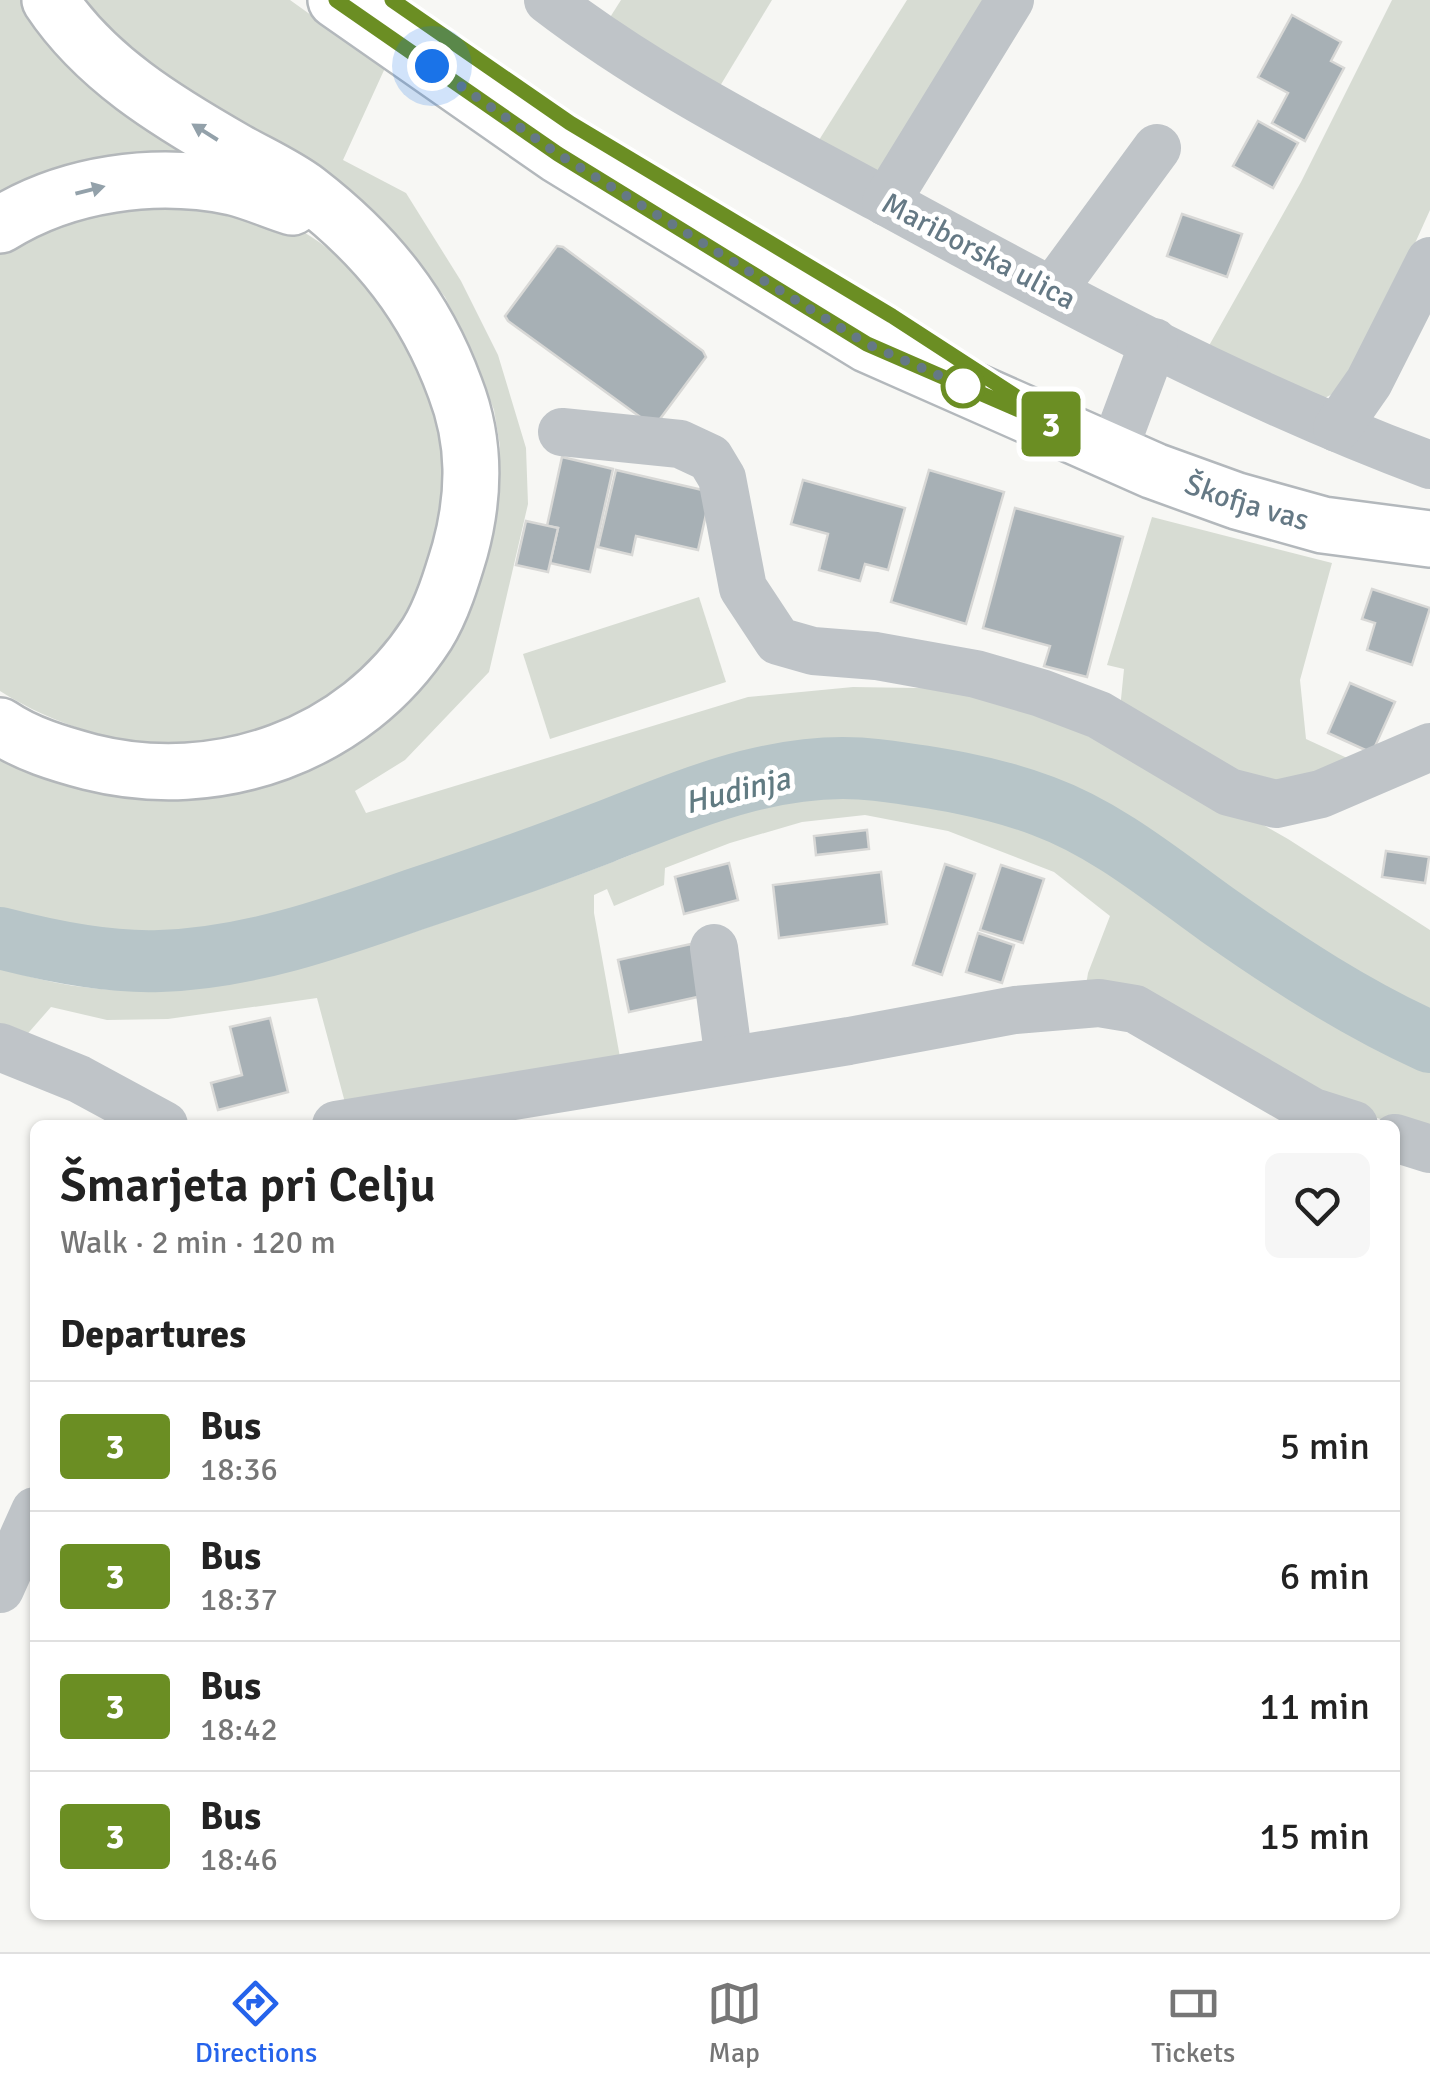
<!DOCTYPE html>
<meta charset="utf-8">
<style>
body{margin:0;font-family:Signika,sans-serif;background:#f6f6f6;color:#222;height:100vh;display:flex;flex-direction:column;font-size:38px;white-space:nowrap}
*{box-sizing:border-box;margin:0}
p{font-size:32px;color:#767676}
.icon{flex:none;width:55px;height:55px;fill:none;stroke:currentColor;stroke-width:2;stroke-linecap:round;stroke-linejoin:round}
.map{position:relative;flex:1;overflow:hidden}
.sheet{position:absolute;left:30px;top:1120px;width:1370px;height:800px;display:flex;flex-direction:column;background:#fff;border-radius:15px;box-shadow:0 2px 8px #0004}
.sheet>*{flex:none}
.badge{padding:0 20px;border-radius:8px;font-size:35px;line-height:65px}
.you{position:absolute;width:50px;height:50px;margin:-25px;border:8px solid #fff;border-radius:50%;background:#1a73e8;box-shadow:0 0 0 15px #1a73e833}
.map>.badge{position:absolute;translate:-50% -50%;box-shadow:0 0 0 5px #fff}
h2{padding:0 30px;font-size:38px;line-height:90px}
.round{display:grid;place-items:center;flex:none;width:105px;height:105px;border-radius:15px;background:#f6f6f6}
.head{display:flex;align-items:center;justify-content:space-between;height:170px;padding:0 30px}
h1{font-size:48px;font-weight:600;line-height:75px}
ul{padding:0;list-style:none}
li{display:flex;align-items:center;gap:30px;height:130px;padding:0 30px;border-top:2px solid #e0e0e0}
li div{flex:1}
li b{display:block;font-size:38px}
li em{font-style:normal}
li .badge{min-width:110px;font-weight:700;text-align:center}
.dock{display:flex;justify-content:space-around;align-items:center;height:140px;border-top:2px solid #e0e0e0;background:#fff;font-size:28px;color:#767676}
.dock a{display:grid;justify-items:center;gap:5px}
.dock .selected{color:#2563eb}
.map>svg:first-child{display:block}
</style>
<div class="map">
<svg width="1430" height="1952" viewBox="0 0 1430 1952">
<rect width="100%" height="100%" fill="#f7f7f4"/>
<!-- green -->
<g fill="#d7dcd3">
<path d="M0 0H32L199 157 0 208Z"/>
<path d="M83 0H290L385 68 343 160 406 193 461 281 498 355 526 448 528 504 489 672 405 760 355 791 366 813 748 697 853 687 978 689 1163 768 1288 839 1430 930V1021L1341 979 1239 907 1146 828 1107 803 1036 774 903 743 850 742 785 750 714 766 599 802 585 810 367 898 269 923 213 932H137L108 942 42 934 0 918V749L120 793 447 647 481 580 496 513 500 446 494 410 469 346 445 297 402 243 363 206 141 58 94 14Z"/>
<path d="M621 0H772L717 91 602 30Z"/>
<path d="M907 0H994L876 179 814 148Z"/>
<path d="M1392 0H1430V210L1375 332 1342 389 1321 400 1206 351 1301 182Z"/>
<path d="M228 207C251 214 279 219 300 230 337 251 363 279 388 312 396 321 406 331 411 342 418 355 422 370 427 385 434 403 445 422 449 441 457 482 441 553 422 589 338 753 151 786 0 691V250L92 208Z"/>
<path d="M1152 517 1332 563 1300 680 1306 739 1358 763 1259 791 1120 709 1124 669 1107 665Z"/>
<path d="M699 597 726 682 550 739 523 654Z"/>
<path d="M826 794 910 796 988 810 1041 827 1106 860 1217 944 1317 1014 1430 1070V1136L1345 1107 1085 992 1088 973 1110 916 1054 872 948 831 865 815 802 822 730 843 665 868 664 885 614 906 607 889 594 895V913L623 1074 347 1110 317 998 168 1019 107 1020 51 1007 23 1039 0 1030V968C151 1018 279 977 423 929 486 907 548 887 610 863 681 835 750 801 826 794Z"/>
</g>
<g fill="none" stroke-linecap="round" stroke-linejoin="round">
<!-- river -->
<path stroke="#b7c5c8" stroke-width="62" d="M0 938C50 951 108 963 160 961 248 958 331 929 413 900 477 879 540 857 602 833 689 799 781 758 877 770 933 777 990 786 1043 806 1108 830 1163 876 1219 916 1286 963 1355 1008 1430 1042"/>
</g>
<!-- building -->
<g fill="#a7b0b5" stroke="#d8d8d6" stroke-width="2.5">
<path d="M1292 15 1341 42 1331 61 1344 68 1305 141 1272 123 1288 93 1258 77Z"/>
<path d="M1258 121 1298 143 1273 188 1233 166Z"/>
<path d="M1182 214 1242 234 1227 277 1167 256Z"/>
<path d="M557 246 563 247 703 351 706 357 654 427 508 321 505 316Z"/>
<path d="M562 457 613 469 590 572 550 563 558 528 547 526Z"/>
<path d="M616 470 711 492 698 550 636 536 632 555 598 547Z"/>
<path d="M929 470 1004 492 966 624 891 602Z"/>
<path d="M803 480 905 508 888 570 865 564 860 581 819 570 828 534 791 524Z"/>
<path d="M1015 508 1123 537 1087 677 1044 666 1050 646 983 628Z"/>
<path d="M526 521 558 528 548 572 516 565Z"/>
<path d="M1372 589 1430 608 1412 665 1367 650 1375 623 1362 619Z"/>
<path d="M1350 683 1395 702 1372 753 1328 733Z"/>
<path d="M867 830 869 849 816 855 814 836Z"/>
<path d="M1386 851 1429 857 1425 883 1382 877Z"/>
<path d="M729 863 738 900 684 914 675 877Z"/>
<path d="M945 864 975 874 942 975 913 965Z"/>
<path d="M1001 865 1044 879 1023 943 980 930Z"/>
<path d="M881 872 887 924 779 938 773 885Z"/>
<path d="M978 933 1014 945 1002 983 966 972Z"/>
<path d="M691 944 702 996 629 1012 618 960Z"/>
<path d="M270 1018 288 1092 218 1110 211 1083 242 1075 230 1027Z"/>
</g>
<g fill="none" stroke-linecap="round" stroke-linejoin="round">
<!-- major casing -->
<g stroke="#b3b8bc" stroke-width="60">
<g id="major">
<path id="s1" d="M336 0 558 155 867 344 1154 471 1237 501 1323 525 1430 539"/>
</g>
</g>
<!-- highway casing -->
<g stroke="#b3b7ba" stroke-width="60">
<g id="highway">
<path d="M0 225C67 183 155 171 233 187 253 192 273 201 292 207"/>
<path d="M0 726C26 744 60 754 90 762 217 794 355 746 427 634 442 610 452 577 460 550 475 495 476 442 455 388 425 306 377 246 307 192 286 176 259 164 236 151 166 111 95 68 50 0"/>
</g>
</g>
<!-- minor -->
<g stroke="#bfc4c8" stroke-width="48">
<path d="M548 0C651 79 765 136 879 198 1058 296 1239 394 1430 465"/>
<path d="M886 202 1010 0"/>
<path d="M1052 291 1157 148"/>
<path d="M1337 428 1369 382 1430 261"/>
<path d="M562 432 680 444 710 458 722 478 743 588 778 641 813 651 876 656 976 674 1041 693 1099 715 1229 792 1276 804 1321 794 1430 747"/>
<path d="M1113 452 1154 342"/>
<path d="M714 948 729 1060"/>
<path d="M0 1047 79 1079 164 1125"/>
<path d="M336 1125 849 1041 1015 1010 1099 1003 1135 1009 1313 1112 1354 1125"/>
<path d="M1395 1138 1430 1149"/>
<path d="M0 1589 35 1511"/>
</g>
<!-- major -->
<use href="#major" stroke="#fff" stroke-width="55"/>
<!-- highway -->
<use href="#highway" stroke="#fff" stroke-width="55"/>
</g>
<!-- one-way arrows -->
<defs><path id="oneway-solid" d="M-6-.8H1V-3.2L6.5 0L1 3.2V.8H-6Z" transform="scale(2.5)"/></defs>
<g fill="#93a1aa">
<use href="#oneway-solid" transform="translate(205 132) rotate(-148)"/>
<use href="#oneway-solid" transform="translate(90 190) rotate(-14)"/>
</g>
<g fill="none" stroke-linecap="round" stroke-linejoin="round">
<!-- line casing -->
<g stroke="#fff" stroke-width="22">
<path id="line" d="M336 0 558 154 867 344 1074 434 892 316 570 123 392 0"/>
</g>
<!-- line -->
<use href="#line" stroke="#6b8e23" stroke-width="15"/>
<!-- walk -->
<path stroke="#657985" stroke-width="10" stroke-dasharray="0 18" d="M432 66 558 154 867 344 970 389 963 386"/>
</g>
<!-- markers -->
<circle fill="#fff" stroke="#6b8e23" stroke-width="5" cx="963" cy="386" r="20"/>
<g text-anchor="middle" stroke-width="10" stroke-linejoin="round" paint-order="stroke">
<!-- street labels -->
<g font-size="30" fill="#657985" stroke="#fff">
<text transform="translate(979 251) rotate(28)" y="10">Mariborska ulica</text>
<text dy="10" stroke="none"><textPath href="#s1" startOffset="1045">Škofja vas</textPath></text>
</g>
<!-- water labels -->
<g font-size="32" font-style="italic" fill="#617b82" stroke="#fff">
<text transform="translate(737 790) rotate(-14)" y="11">Hudinja</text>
</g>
</g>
</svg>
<div class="you" style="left:432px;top:66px"></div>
<b class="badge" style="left:1051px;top:424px;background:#6b8e23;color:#fff">3</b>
<section class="sheet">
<div class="head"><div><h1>Šmarjeta pri Celju</h1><p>Walk · 2 min · 120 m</p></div><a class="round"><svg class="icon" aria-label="heart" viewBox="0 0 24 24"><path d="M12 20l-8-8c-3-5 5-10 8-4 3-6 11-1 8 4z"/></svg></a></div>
<h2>Departures</h2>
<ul>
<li><span class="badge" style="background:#6b8e23;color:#fff">3</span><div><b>Bus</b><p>18:36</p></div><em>5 min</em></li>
<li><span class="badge" style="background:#6b8e23;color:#fff">3</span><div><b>Bus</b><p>18:37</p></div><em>6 min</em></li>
<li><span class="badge" style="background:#6b8e23;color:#fff">3</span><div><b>Bus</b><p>18:42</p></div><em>11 min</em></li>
<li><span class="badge" style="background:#6b8e23;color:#fff">3</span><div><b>Bus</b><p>18:46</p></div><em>15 min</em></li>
</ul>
</section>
</div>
<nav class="dock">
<a class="selected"><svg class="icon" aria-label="directions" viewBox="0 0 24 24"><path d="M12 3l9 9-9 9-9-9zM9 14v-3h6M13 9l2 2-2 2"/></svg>Directions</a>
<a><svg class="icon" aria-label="map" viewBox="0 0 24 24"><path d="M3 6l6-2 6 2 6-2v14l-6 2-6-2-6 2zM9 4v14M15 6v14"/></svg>Map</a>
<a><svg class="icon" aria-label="tickets" viewBox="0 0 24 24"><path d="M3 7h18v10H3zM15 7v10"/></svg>Tickets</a>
</nav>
